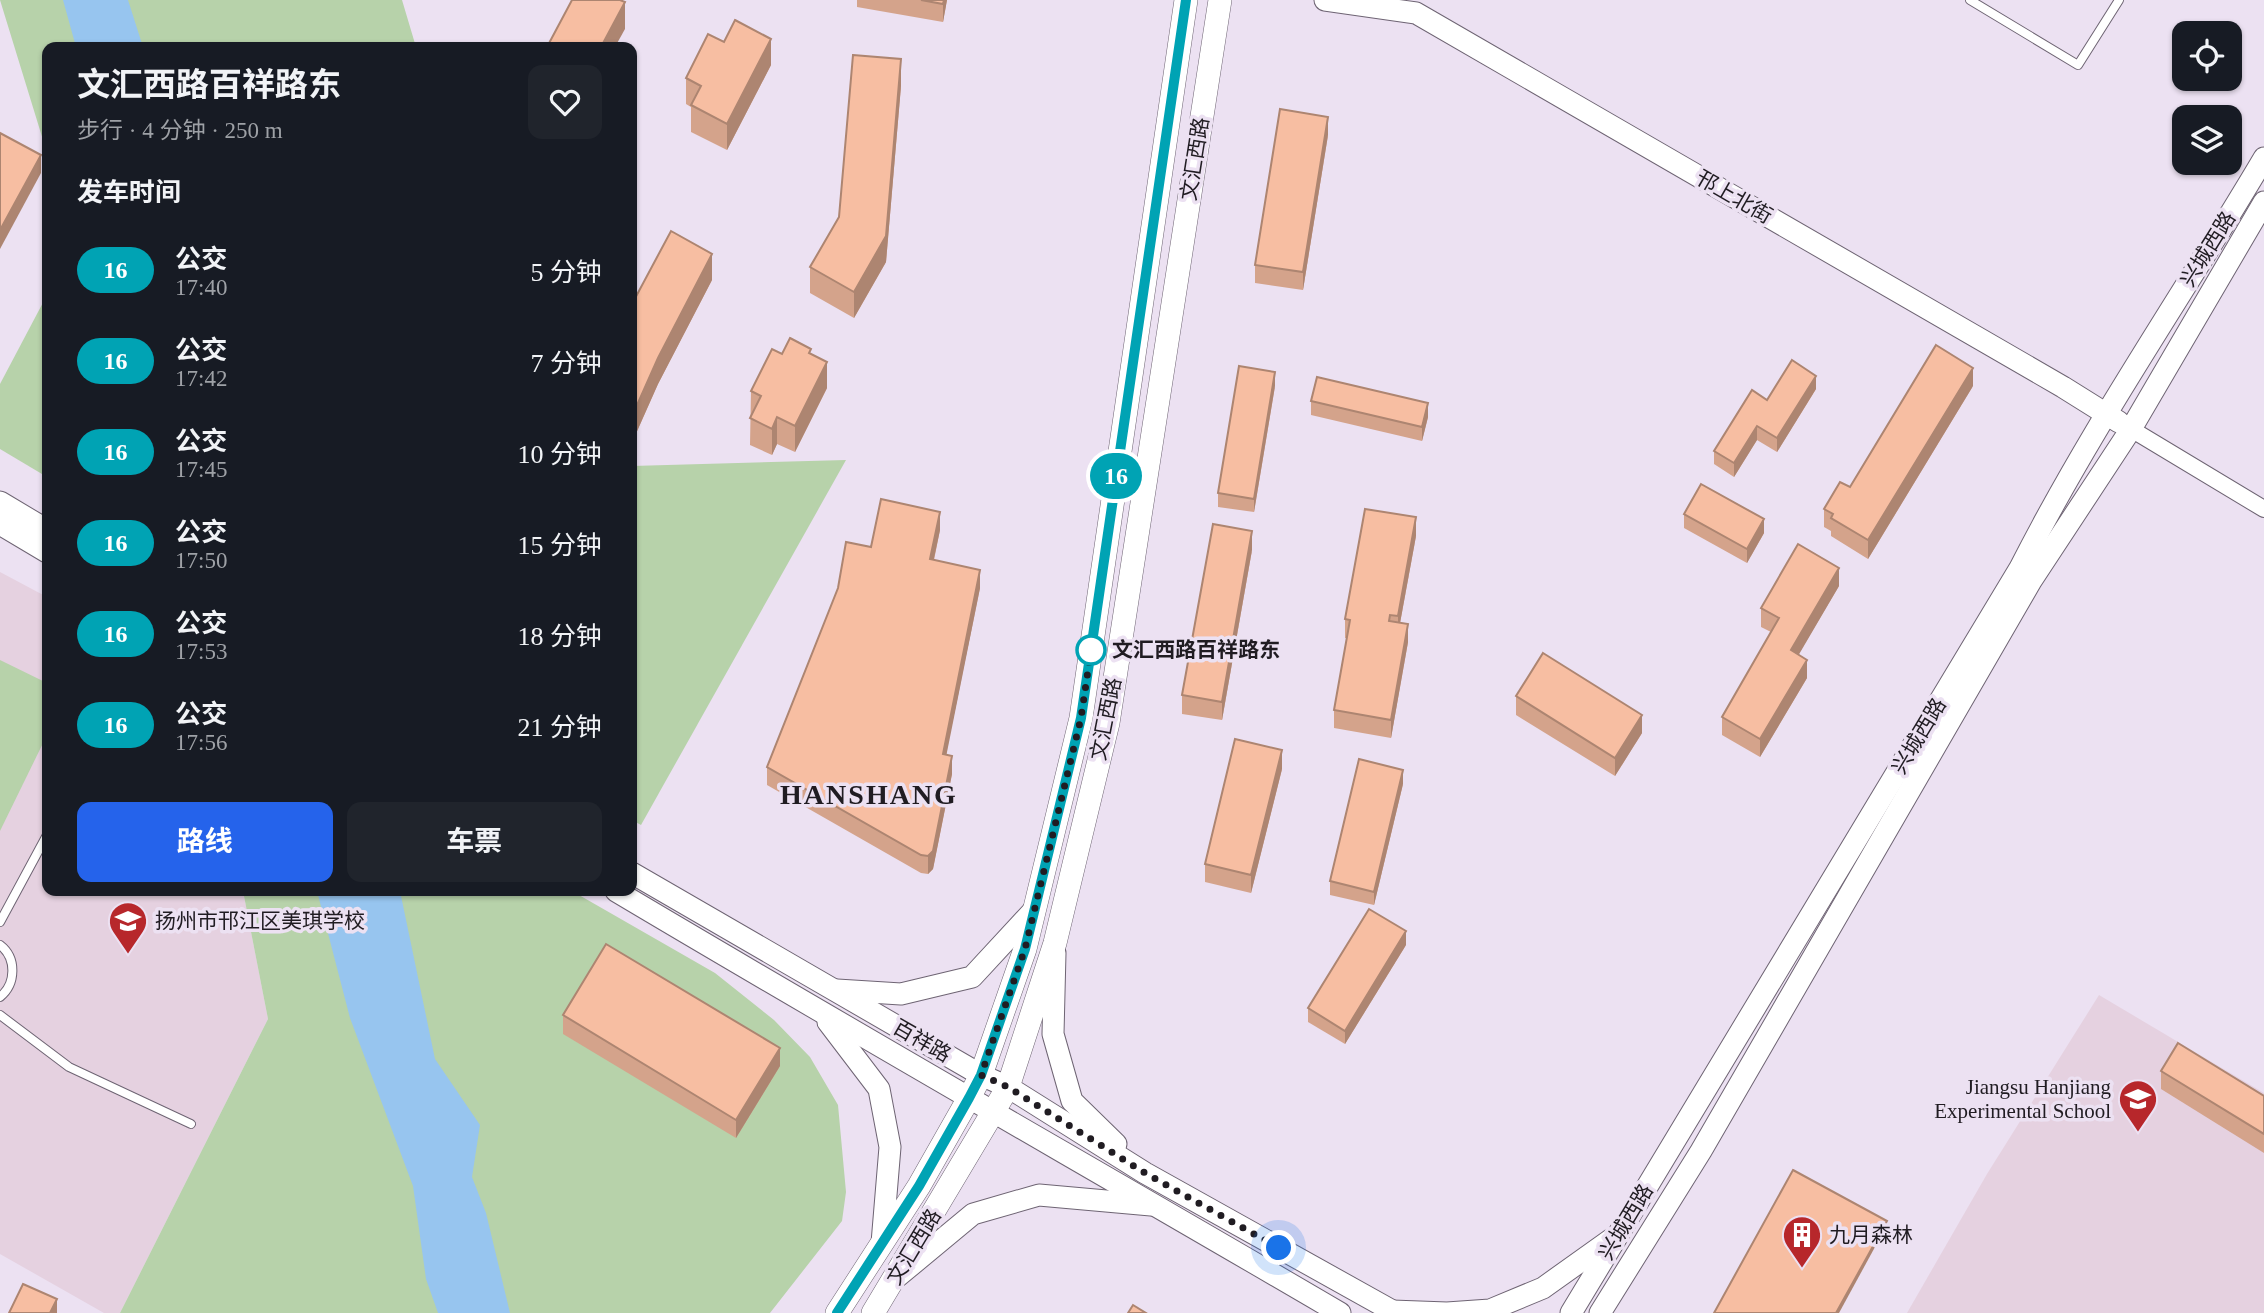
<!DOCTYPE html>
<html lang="zh">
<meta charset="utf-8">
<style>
body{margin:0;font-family:"Times New Roman","Noto Sans SC",serif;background:#20242c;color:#f1f3f6;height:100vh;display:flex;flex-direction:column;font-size:26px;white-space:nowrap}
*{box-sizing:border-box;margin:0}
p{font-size:23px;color:#9ea1a6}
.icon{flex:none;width:38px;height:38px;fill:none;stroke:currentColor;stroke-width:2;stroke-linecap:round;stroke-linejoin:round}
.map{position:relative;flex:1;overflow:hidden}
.sheet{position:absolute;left:42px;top:42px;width:595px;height:854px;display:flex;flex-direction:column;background:#171b24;border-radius:14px;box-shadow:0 2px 5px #0004}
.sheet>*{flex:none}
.badge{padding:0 14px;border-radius:23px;font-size:24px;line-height:46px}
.tools{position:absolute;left:2172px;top:21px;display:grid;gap:14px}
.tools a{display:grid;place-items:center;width:70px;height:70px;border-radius:14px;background:#171b24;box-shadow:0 2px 5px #0004;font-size:35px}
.you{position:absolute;width:35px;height:35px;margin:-18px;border:5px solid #fff;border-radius:50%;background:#1a73e8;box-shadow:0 0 0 10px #1a73e833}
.map>.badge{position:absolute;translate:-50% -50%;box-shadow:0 0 0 4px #fff}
h2{padding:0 35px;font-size:26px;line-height:63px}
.round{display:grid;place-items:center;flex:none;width:74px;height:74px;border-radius:14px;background:#20242c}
.headline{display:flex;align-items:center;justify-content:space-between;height:119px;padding:0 35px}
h1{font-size:33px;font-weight:700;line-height:52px}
.primary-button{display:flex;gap:14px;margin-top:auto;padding:14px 35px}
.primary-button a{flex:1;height:80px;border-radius:14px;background:#2563eb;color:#fff;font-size:28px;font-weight:700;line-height:80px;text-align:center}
.primary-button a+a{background:#20242c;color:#f1f3f6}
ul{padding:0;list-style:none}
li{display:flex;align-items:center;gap:21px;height:91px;padding:0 35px}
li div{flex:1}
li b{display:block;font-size:26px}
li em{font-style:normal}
li .badge{min-width:77px;font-weight:700;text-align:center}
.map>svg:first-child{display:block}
</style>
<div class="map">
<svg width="2264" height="1313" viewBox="0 0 2264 1313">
<rect width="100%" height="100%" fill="#ece1f2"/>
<!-- education -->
<g fill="#e5d1e0">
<path d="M0 572 47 597V891H243L268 1019 120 1313H104L0 1254Z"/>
<path d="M2099 995 2264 1093V1313H1907L1987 1174Z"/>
</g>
<!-- green -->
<g fill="#b7d2aa">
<path d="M0 0H402L416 47H47V153Z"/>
<path d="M47 295V477L0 449V384Z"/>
<path d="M846 460 641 825 632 820V466Z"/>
<path d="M0 660 47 683V735L0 831Z"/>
<path d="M243 891H572L715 973 774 1020 810 1057 838 1105 846 1192 842 1221 770 1313H120L268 1019Z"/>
</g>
<!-- water -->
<g fill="#97c5ef">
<path d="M63 0H128L143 47H76Z"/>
<path d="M317 891H400L435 1059 480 1125 472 1177 486 1213 510 1313H438L426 1279 413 1186 350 1018Z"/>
</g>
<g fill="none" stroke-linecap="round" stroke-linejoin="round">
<!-- service casing -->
<g stroke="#6e6473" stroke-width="10">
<g id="service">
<path d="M1970 0 2078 65 2119 0"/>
<path d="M0 922 47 835"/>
<path d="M0 945C17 958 16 984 0 997"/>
<path d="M0 1015 69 1067 191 1124"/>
</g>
</g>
<!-- minor casing -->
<g stroke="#6e6473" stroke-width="18">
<path id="minor" d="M2131 429 2264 509"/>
</g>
<!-- tertiary casing -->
<g stroke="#6e6473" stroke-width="23">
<g id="tertiary">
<path d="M1325 0 1416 13 2063 387 2119 422"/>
<path d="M0 502 47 530"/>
<path d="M0 524 47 552"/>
<path d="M632 873 981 1075 1008 1087 1145 1173 1396 1313"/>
<path d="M616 891C856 1034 1099 1172 1340 1313"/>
<path d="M1055 953 1053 1034 1072 1101 1116 1144"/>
<path d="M837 990 901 994 972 977 1034 910"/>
<path d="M828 1022 879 1089 890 1147 882 1243"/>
<path d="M897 1277 973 1214 1039 1195 1151 1205"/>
<path d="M1392 1311 1447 1313 1490 1310 1543 1288 1613 1238"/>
<path d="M1571 1313 2020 568C2092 426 2183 295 2264 158"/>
<path d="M1600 1313 1701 1151 2031 581 2131 429 2264 202"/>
</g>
</g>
<!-- secondary casing -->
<g stroke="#6e6473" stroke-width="24">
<g id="secondary">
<path d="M837 1313 919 1186 969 1098 981 1075 1025 949 1081 718 1186 0"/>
<path d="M873 1313 1008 1087 1055 943 1108 723 1220 0"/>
</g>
</g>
<!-- service -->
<use href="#service" stroke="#fff" stroke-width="8"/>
<!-- minor -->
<use href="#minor" stroke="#fff" stroke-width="16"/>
<!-- tertiary -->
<use href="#tertiary" stroke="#fff" stroke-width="21"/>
<!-- secondary -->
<use href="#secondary" stroke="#fff" stroke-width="23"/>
</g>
<!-- wall -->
<g fill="#d4a38b">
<path d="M857 0H947L943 22 857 7Z"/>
<path d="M724 42 771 65 727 150 691 132V107L686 104V78Z"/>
<path d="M901 86 886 262 854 318 810 293V267L839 217Z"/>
<path d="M1328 135 1303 290 1255 283V265Z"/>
<path d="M712 280 658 384 634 438 632 437V304Z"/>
<path d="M782 354H811L827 388 795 452 777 444 772 455 750 445 751 391Z"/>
<path d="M1275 386 1254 512 1218 507V493Z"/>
<path d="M1973 386 1868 559 1831 536V531L1824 527V509Z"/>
<path d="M1816 389 1777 452 1757 440 1734 477 1714 464V451L1767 400Z"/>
<path d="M1311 401 1428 417 1422 441 1311 415Z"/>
<path d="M1684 514 1764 533 1747 563 1684 528Z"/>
<path d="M940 530 934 560 980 588 946 754 952 774 933 869 928 874 921 873 767 785V767L871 547Z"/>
<path d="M1416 536 1400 623 1408 642 1391 738 1334 728V710L1347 638H1345V619Z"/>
<path d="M1252 550 1222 720 1182 714V695Z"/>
<path d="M1839 586 1798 655 1807 678 1760 757 1722 735V717L1771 632 1761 627V608Z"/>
<path d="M1516 696 1642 733 1615 776 1516 715Z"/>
<path d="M1282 769 1251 893 1205 882V864Z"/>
<path d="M1403 784 1374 905 1330 895V881Z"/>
<path d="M1406 945 1345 1044 1308 1022V1008Z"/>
<path d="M563 1015 780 1066 736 1138 563 1034Z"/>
<path d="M2161 1071 2264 1096V1153L2161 1089Z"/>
</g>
<!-- shaded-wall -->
<g fill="#ad8571">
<path d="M944 0H947L943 22V4Z"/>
<path d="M625 2V29L615 47H601Z"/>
<path d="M771 39V65L727 150V124Z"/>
<path d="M901 59V86L886 262 854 318V292Z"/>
<path d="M1328 117V135L1303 290V272Z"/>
<path d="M41 155V173L0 249V230Z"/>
<path d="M712 254V280L658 384 634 438V412L658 358Z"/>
<path d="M827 362V388L795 452V426Z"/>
<path d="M1973 368V386L1868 559V540Z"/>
<path d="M1275 372V386L1254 512V499Z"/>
<path d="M1816 376V389L1777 452V438Z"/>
<path d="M1428 403V417L1422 441V427Z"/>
<path d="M777 417V444L772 455V429Z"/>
<path d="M1757 426V440L1734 477V463Z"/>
<path d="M940 512V530L930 577V559Z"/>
<path d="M1416 517V536L1398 634V616Z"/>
<path d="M1764 519V533L1747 563V549Z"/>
<path d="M1252 531V550L1222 720V702Z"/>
<path d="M1839 568V586L1791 668V650Z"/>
<path d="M980 570V588L943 772V754Z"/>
<path d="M1408 624V642L1391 738V720Z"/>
<path d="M1807 660V678L1760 757V739Z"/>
<path d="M1642 715V733L1615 776V758Z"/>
<path d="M1282 750V769L1251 893V875Z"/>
<path d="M952 756V774L933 869 928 874V856Z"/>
<path d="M1403 770V784L1374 905V892Z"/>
<path d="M1406 931V945L1345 1044V1031Z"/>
<path d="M780 1048V1066L736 1138V1120Z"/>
<path d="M1887 1221V1225L1839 1313H1836Z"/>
<path d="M57 1299V1313H50Z"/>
</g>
<!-- building -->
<g fill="#f7bea2" stroke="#ad8571" stroke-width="2">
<path d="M572 0H620L625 2 601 47H547Z"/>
<path d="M921 0H944L943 4Z"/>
<path d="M735 20 771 39 727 124 691 105 701 86 686 78 708 34 724 42Z"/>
<path d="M853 55 901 59 886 236 854 292 810 267 839 217Z"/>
<path d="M1280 109 1328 117 1303 272 1255 265Z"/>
<path d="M0 133 41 155 0 230Z"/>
<path d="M671 231 712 254 658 358 634 412 632 411V304Z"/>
<path d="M790 338 811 349 809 353 827 362 795 426 777 417 772 429 750 418 761 396 751 391 772 349 782 354Z"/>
<path d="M1936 345 1973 368 1868 540 1831 518 1833 514 1824 509 1840 482 1850 487Z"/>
<path d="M1792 360 1816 376 1777 438 1757 426 1734 463 1714 451 1752 390 1767 400Z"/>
<path d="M1239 366 1275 372 1254 499 1218 493Z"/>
<path d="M1317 377 1428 403 1422 427 1311 401Z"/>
<path d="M1701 484 1764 519 1747 549 1684 514Z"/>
<path d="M881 499 940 512 930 559 980 570 943 754 952 756 933 851 928 856 921 855 767 767 838 588 846 542 871 547Z"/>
<path d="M1365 509 1416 517 1398 616 1390 615 1389 621 1408 624 1391 720 1334 710 1350 620 1345 619Z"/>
<path d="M1213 524 1252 531 1222 702 1182 695Z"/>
<path d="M1798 544 1839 568 1791 650 1807 660 1760 739 1722 717 1779 618 1761 608Z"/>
<path d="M1543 653 1642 715 1615 758 1516 696Z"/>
<path d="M1235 739 1282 750 1251 875 1205 864Z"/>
<path d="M1359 759 1403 770 1374 892 1330 881Z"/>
<path d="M1369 909 1406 931 1345 1031 1308 1008Z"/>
<path d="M606 944 780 1048 736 1120 563 1015Z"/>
<path d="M2178 1043 2264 1096V1134L2161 1071Z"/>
<path d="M1793 1170 1887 1221 1836 1313H1714Z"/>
<path d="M23 1284 57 1299 50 1313H9Z"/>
<path d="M1133 1305 1146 1313H1128Z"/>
</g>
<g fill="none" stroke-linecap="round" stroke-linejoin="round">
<!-- line casing -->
<g stroke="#fff" stroke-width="16">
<path id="line" d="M837 1313 919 1186 969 1098 981 1075 1025 949 1081 718 1186 0"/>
</g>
<!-- line -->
<use href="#line" stroke="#00a3b4" stroke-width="10"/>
<!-- walk -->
<path stroke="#201c22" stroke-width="7" stroke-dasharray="0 12.6" d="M1091 650 1081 718 1025 949 981 1075 1008 1087 1145 1173 1279 1248"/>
</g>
<!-- icons -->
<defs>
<g id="school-pin" transform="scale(2.0125)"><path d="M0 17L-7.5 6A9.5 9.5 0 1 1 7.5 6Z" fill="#b7272b" stroke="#ece1f2"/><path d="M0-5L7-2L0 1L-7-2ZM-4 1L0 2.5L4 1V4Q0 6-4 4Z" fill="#fff"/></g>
<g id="building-pin" transform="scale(2.0125)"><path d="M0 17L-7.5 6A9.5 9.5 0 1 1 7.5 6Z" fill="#b7272b" stroke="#ece1f2"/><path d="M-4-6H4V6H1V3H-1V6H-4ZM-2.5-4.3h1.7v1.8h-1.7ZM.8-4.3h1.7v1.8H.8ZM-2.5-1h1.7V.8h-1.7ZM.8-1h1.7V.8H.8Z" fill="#fff"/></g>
</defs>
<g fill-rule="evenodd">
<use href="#school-pin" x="128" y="921"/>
<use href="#school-pin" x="2138" y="1099"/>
<use href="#building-pin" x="1802" y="1235"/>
</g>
<!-- markers -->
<circle fill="#fff" stroke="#00a3b4" stroke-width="3.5" cx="1091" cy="650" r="14"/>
<g text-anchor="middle" stroke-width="7" stroke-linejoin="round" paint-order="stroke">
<!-- street labels -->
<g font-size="21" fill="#201c22" stroke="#ece1f2">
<text transform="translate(1195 159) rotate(-81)" y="7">文汇西路</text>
<text transform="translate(1734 197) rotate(30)" y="7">邗上北街</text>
<text transform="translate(2208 249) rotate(-58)" y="7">兴城西路</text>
<text transform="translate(1106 719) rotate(-79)" y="7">文汇西路</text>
<text transform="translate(1919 736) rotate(-59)" y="7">兴城西路</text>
<text transform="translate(922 1041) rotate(30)" y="7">百祥路</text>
<text transform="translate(1626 1222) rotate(-59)" y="7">兴城西路</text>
<text transform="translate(914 1247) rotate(-59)" y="7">文汇西路</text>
</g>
<!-- stop labels -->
<g font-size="21" font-weight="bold" fill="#201c22" stroke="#ece1f2" text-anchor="start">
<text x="1112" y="657">文汇西路百祥路东</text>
</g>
<!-- poi labels -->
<g font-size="21" fill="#201c22" stroke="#ece1f2" text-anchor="start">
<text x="155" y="928">扬州市邗江区美琪学校</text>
<text x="2111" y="1094" text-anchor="end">Jiangsu Hanjiang<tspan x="2111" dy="24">Experimental School</tspan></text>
<text x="1829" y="1242">九月森林</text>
</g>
<!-- district labels -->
<g font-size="28" font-weight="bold" letter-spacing="2" fill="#201c22" stroke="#ece1f2">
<text x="869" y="804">HANSHANG</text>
</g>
</g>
</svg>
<div class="tools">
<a><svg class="icon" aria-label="locate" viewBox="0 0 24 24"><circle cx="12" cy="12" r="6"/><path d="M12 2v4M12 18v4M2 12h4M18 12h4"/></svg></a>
<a><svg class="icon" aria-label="layers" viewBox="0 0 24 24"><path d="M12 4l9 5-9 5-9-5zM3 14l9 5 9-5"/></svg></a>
</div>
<div class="you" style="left:1279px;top:1248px"></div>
<b class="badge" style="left:1116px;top:476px;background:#00a3b4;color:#fff">16</b>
<section class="sheet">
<div class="headline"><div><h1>文汇西路百祥路东</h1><p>步行 · 4 分钟 · 250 m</p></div><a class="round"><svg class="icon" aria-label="heart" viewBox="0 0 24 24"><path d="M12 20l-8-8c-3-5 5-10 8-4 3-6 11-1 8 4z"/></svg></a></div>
<h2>发车时间</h2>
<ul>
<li><span class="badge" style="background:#00a3b4;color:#fff">16</span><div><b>公交</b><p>17:40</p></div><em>5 分钟</em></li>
<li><span class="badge" style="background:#00a3b4;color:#fff">16</span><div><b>公交</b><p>17:42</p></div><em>7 分钟</em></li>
<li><span class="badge" style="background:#00a3b4;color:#fff">16</span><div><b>公交</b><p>17:45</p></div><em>10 分钟</em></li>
<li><span class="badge" style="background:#00a3b4;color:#fff">16</span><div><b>公交</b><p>17:50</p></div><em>15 分钟</em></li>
<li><span class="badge" style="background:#00a3b4;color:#fff">16</span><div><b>公交</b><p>17:53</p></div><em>18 分钟</em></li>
<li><span class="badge" style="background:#00a3b4;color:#fff">16</span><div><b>公交</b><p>17:56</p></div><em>21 分钟</em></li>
</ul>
<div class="primary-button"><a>路线</a><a>车票</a></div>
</section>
</div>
